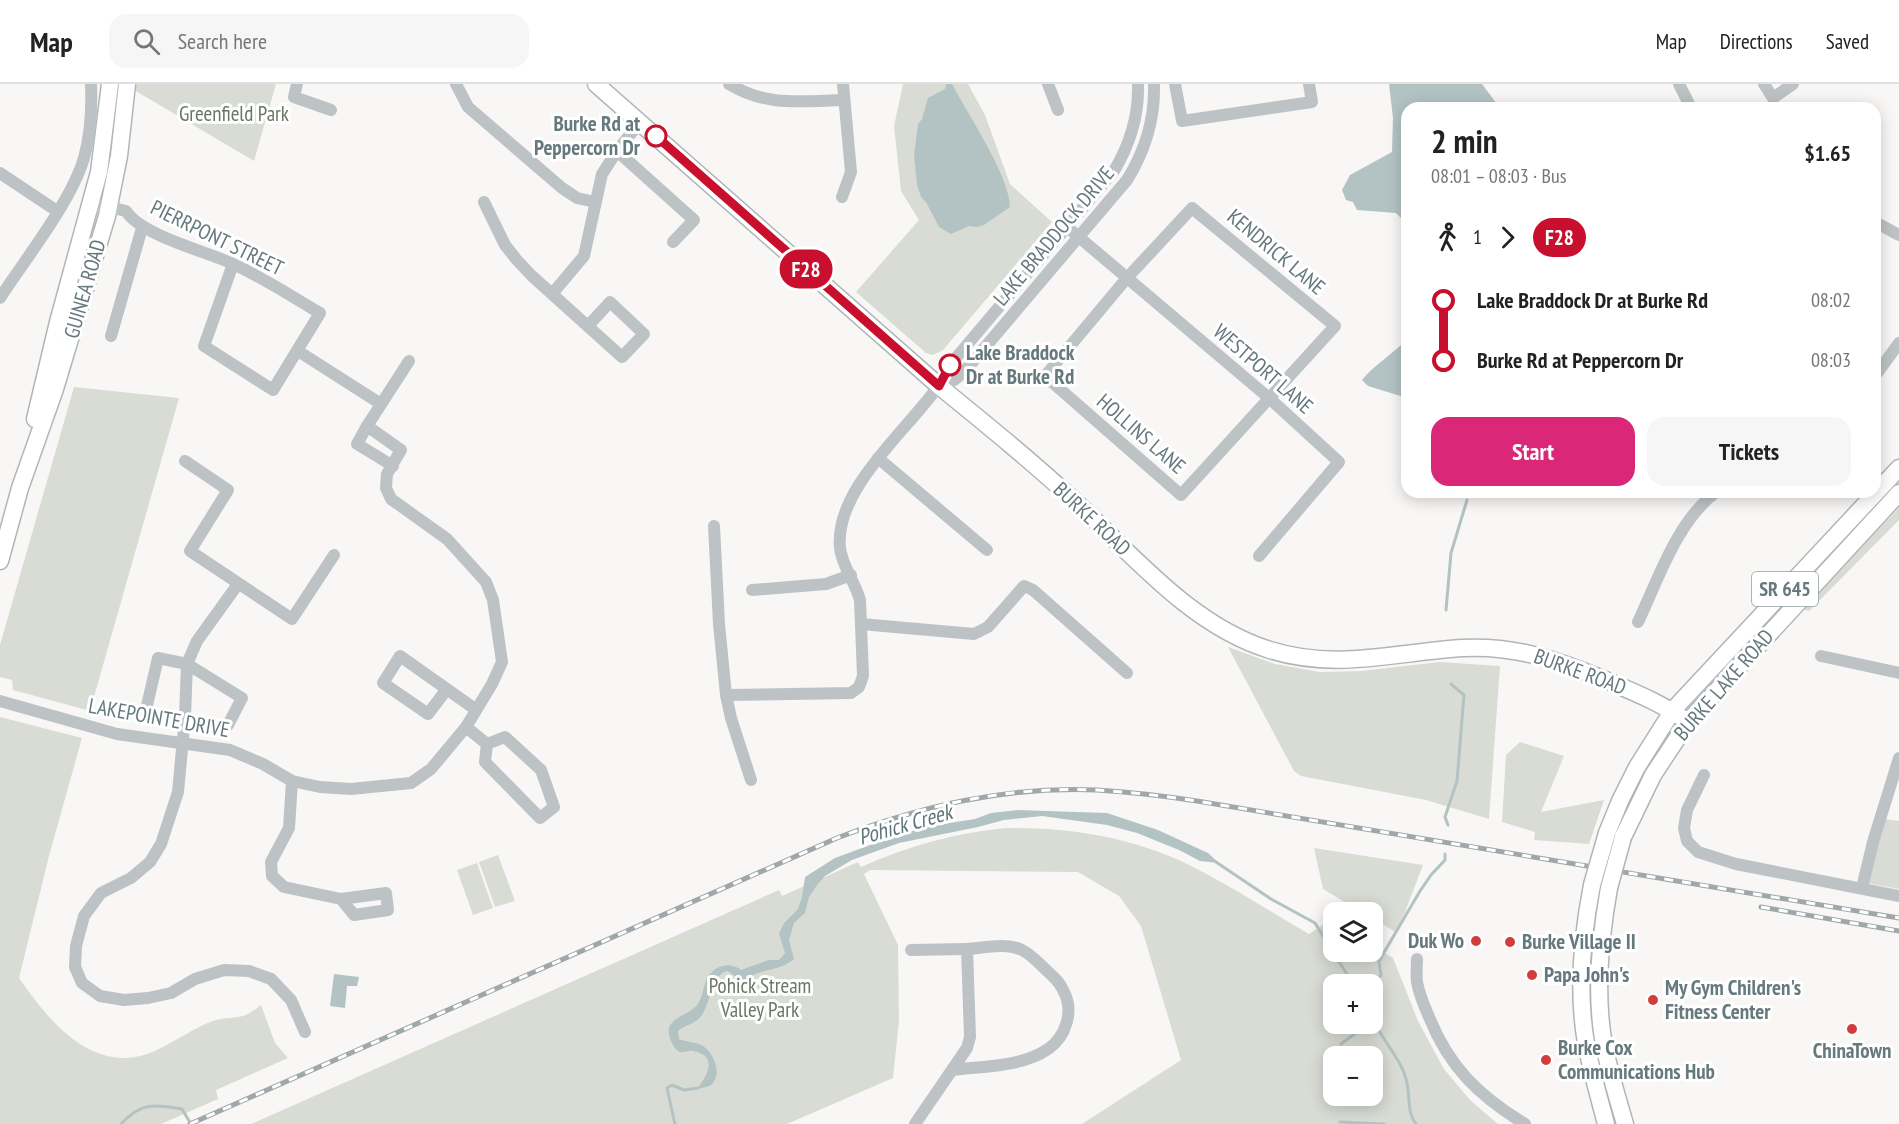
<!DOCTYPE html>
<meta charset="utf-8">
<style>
body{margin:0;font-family:"PT Sans Narrow",sans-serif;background:#f6f6f6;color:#222;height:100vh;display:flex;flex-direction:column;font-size:22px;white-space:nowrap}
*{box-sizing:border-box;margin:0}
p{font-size:20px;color:#767676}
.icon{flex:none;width:33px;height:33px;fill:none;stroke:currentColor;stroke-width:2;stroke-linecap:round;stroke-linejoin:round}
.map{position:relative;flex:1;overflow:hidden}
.details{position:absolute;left:1401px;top:18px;width:480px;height:396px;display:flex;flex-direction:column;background:#fff;border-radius:18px;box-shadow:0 3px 15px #0003}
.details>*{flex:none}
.badge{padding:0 12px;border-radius:20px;font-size:21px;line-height:39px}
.fabs{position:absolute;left:1323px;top:818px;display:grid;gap:12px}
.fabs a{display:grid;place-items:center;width:60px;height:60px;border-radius:12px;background:#fff;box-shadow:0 3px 15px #0003;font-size:30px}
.map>.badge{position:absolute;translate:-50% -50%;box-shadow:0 0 0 3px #fff}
.legs{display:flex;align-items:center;gap:9px;height:66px;padding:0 30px;font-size:20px}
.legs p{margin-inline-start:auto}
.summary{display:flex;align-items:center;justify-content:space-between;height:102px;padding:0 30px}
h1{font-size:33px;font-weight:700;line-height:45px}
.primary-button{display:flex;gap:12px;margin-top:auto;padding:12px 30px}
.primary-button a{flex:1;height:69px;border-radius:18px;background:#db2777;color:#fff;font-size:24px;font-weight:700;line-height:69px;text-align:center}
.primary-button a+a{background:#f6f6f6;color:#222}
ul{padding:0 30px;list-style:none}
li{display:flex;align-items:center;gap:21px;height:60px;font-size:22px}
li i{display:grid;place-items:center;width:9px;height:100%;margin:0 8px;background:currentColor}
li i::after{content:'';width:15px;height:15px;margin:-8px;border:4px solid;border-radius:50%;background:#fff}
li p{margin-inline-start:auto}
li:first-child i{background:linear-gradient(#0000 50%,currentColor 0)}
li:last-child i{background:linear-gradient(currentColor 50%,#0000 0)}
header{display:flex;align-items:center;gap:36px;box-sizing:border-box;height:84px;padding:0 30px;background:#fff;border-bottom:2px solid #e0e0e0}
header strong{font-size:28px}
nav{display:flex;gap:33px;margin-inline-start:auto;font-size:21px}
.search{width:420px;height:54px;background:#f6f6f6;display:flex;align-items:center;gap:15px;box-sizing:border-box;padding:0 21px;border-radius:18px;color:#767676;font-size:22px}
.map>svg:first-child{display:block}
</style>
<header>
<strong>Map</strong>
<div class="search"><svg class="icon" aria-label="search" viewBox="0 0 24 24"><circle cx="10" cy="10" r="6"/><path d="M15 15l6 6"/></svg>Search here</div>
<nav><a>Map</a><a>Directions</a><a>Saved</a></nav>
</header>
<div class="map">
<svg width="1899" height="1040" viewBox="0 0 1899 1040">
<rect width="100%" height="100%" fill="#f8f7f5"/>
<!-- green -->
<g fill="#d9dcd5" fill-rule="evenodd">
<path d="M135 0H276L254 77 134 6Z"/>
<path d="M903 0H968L985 31 1010 100 1052 138 943 266 933 271 926 269 856 208 919 136 901 107 894 42Z"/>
<path d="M74 303 179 314 90 627 13 606 12 596 0 593V561Z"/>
<path d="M1899 424V436L1809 527 1802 525Z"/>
<path d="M1228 563 1275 580 1320 588 1361 587 1440 578 1500 582 1489 735 1426 716 1301 692 1294 687Z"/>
<path d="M0 633 82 654 49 772 19 894C47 934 88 987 144 971 166 964 188 947 210 938 222 933 234 935 246 931 251 929 257 924 261 921L275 959 288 974 216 1006 218 1015 161 1040H0Z"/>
<path d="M1520 658 1564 672 1541 728 1604 716 1589 760 1534 756 1535 748 1502 738 1506 671Z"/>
<path d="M1885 735 1899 737V805L1866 799Z"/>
<path d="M1006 744C1066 743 1126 752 1181 777 1225 798 1266 825 1309 850L1330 836 1333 838 1334 867H1372L1373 862 1393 874 1418 937 1444 985 1470 1016 1498 1040H1082L1181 976 1141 842 1119 812 1078 788 870 786 864 790 898 861 899 937 893 994 787 1040H251L779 806 782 812 858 778 861 783C908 762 955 749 1006 744ZM1334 900H1372V939H1334ZM1334 972H1372V1011H1334Z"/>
<path d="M1314 764 1423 781 1397 849 1373 834 1372 828H1362L1323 805Z"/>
<path d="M498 771 515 817 495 823 479 778Z"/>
<path d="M477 779 493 824 473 831 457 786Z"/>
</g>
<!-- water -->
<g fill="#b3c3c3">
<path d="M946 0H952C967 29 1010 92 1010 123L984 141 977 143 969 142 951 150 939 143 926 118 921 113 917 101 914 71 918 40 922 35 928 14 945 5Z"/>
<path d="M1389 0H1482L1500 24H1407V140L1396 129 1357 126 1353 118 1346 116 1342 106 1350 91 1392 68 1393 34Z"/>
<path d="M1407 255V314L1368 302 1362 296C1375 280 1393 270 1407 255Z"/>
<path d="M1018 726 1107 729 1158 746 1208 769 1219 779 1200 777 1179 766 1137 749 1107 741 1042 732 1004 736 978 743 899 759 852 776 825 792 817 801 809 813 805 829 794 839 789 856 794 875C778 889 757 883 746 898L741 897 728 887C713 888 710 919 702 931 696 940 685 941 678 947L679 955C686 958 697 958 703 962 714 969 723 991 711 1001 708 1003 701 1004 697 1005 707 992 719 972 693 967 689 966 683 969 680 968 673 966 667 950 669 944 672 933 690 930 697 921 705 911 702 897 712 888 720 880 732 879 741 886L769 876H779L785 869 779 850 784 839 798 825 802 813 805 793 835 774 900 750 931 742 975 735 991 729Z"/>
<path d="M334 890 359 893 357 902H347L345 924 330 922Z"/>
</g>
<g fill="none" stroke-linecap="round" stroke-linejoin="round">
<!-- stream -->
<g stroke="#b3c3c3" stroke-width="3">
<path d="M1446 526 1451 469 1467 416"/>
<path d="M1448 741 1445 733 1457 697 1464 611 1451 600"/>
<path d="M1216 778 1271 815 1315 839 1353 900"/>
<path d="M1372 925 1380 915 1374 902 1381 891 1379 877 1420 807 1431 791 1445 776V770"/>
<path d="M1372 932C1380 955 1402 974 1407 999 1410 1012 1407 1029 1416 1040"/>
<path d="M1341 960 1360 946 1376 943"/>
<path d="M1340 1038 1384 1040"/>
<path d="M121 1040C141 1018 155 1020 182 1025L191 1040"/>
<path d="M675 1040 667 1004 672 1001 684 1006 698 1004"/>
</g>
<!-- major casing -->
<g stroke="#afb6b8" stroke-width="19">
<g id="major">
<path d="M596 0 939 302C987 341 1035 380 1080 422 1136 475 1194 543 1270 566 1337 587 1396 568 1463 564 1516 561 1560 577 1608 597 1636 609 1663 620 1688 638"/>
<path d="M35 335 58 238 99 88 110 0"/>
<path d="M0 477 20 404 55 305 107 132 119 72 127 0"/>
<path d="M1607 749 1620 717 1637 683 1673 626 1899 384"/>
<path d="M1623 753 1653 691 1688 638 1899 409"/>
<path d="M1592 801C1582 852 1577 907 1586 959 1591 986 1599 1013 1606 1040"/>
<path d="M1609 804C1600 854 1595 905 1603 955 1608 984 1617 1012 1625 1040"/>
</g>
</g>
<!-- minor -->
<g stroke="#bdc3c5" stroke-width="12">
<path d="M297 0 294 13 331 26"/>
<path d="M456 0 468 23 562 104 577 114 595 118"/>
<path d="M729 0C767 23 801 17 844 16"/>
<path d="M1048 0 1058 26"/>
<path d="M1175 0 1182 37 1312 18 1309 0"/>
<path d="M1679 0 1689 20 1687 24"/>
<path d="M1764 0 1773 14 1793 0"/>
<path d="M617 67 694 136 673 158"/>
<path d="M0 89 57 127"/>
<path d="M842 113 851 88 843 0"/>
<path d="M484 118 505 161 516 175 532 192 622 273 644 250 610 218 588 242"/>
<path d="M91 122 109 123 126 127C141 151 204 167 231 179 262 193 291 212 320 229L273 306 204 262 233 180"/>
<path d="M1192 124 1335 242 1181 411 1045 292 1126 195Z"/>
<path d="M1875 138 1899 151"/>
<path d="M1067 143 1269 314 1339 378 1259 472"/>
<path d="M552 210 584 172 602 90 617 67 640 38"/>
<path d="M0 214C26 174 71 118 84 74 91 49 92 25 91 0"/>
<path d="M111 252 142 144"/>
<path d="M298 267 381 320"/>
<path d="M1875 292 1899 259"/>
<path d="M939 302 954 296 964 288 1127 96C1145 67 1155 34 1154 0"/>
<path d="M367 342 357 360 393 382"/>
<path d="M878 374 987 466"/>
<path d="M185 377 228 406 190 467 292 535 334 471"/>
<path d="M714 442 719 540 726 611 731 634 751 696"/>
<path d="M238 500 197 557 187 580 185 633 178 708 161 760 150 778 131 794 101 809 84 832 76 862 75 883 82 899 100 912 124 916 148 914 171 909 195 895 224 886 249 887 271 895 291 916 305 948"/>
<path d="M752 506 826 500 851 491"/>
<path d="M1638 538C1658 496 1677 437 1716 408"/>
<path d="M861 540 974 550 988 543 1024 502 1033 506 1127 589"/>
<path d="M1821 572 1899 589"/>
<path d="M447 605 428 630 383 599 400 572 475 625"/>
<path d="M726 611 851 609 859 603 863 592 860 516C855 498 842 482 840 464 834 405 908 346 939 301 943 295 946 288 950 281L1114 87C1130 60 1139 31 1138 0"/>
<path d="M0 617 117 650 230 666 263 680 292 697 320 703 351 705 411 699 431 685 466 643 492 600 502 578 493 516 486 498 447 455 391 415 386 404 387 390 401 366 367 342 409 277"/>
<path d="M145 630 158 574 187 580 242 614 228 641"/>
<path d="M466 643 487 660 485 678 540 734 554 723 541 686 505 653 487 660"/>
<path d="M1704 691 1687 726 1684 744 1687 757 1698 768 1736 780 1899 812"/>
<path d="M292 697 289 744 271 778 272 792 284 803 341 815 386 809 388 826 354 831 341 815"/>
<path d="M1862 804 1873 758 1899 674"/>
<path d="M911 866 967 865"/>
<path d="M1417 875C1417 882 1416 890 1417 898 1419 910 1424 921 1429 933 1449 983 1479 1012 1525 1040"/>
<path d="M915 1040 967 964 970 953 967 865C983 864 1006 858 1022 866 1030 870 1037 877 1043 883 1051 891 1060 897 1064 908 1074 927 1066 953 1048 965 1022 983 984 982 953 986"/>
</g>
<!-- major -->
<use href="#major" stroke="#fff" stroke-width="16"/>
<!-- rail casing -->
<g stroke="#9ea7a9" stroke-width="5">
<g id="rail">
<path d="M1761 823 1899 847"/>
<path d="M190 1040 837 754C921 722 1006 702 1097 706 1130 708 1164 712 1197 717L1899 834"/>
</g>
</g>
<!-- rail -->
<use href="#rail" stroke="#fff" stroke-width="3" stroke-dasharray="9" stroke-linecap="butt"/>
<!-- major-bridge casing -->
<g stroke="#afb6b8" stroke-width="19" stroke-linecap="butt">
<g id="major-bridge">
<path d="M1592 801 1607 749"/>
<path d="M1609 804 1623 753"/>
</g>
</g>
<!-- major-bridge -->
<use href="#major-bridge" stroke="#fff" stroke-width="16"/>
</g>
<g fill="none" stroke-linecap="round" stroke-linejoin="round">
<!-- line-1 casing -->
<g stroke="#fff" stroke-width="14">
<path id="line-1" d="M656 52 939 302 950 281"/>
</g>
<!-- line-1 -->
<use href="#line-1" stroke="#c8102e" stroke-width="9"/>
</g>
<!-- markers -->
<g fill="#fff" stroke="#c8102e" stroke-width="3">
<circle cx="656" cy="52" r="10"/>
<circle cx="950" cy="281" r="10"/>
</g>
<g fill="#d13d3c" stroke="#fff" stroke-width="2">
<circle cx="1476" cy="857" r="6"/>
<circle cx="1510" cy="858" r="6"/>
<circle cx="1532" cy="891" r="6"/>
<circle cx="1653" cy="916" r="6"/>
<circle cx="1852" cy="945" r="6"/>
<circle cx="1546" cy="976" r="6"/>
</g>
<g text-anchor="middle" stroke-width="6" stroke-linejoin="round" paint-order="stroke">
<!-- shield labels -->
<rect fill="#fff" stroke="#94a1a4" stroke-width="1.5" x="1752" y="488" width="66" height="34" rx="4.5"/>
<g font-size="20" font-weight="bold" fill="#66797d">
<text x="1785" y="512">SR 645</text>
</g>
<!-- park labels -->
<g font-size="21" fill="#6b7664" stroke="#fff">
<text x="234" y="37">Greenfield Park</text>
<text x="760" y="909">Pohick Stream<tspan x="760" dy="24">Valley Park</tspan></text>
</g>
<!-- stop labels -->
<g font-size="21" font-weight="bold" fill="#66797d" stroke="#fff" text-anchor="end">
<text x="640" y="47">Burke Rd at<tspan x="640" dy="24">Peppercorn Dr</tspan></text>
<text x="966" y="276" text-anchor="start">Lake Braddock<tspan x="966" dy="24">Dr at Burke Rd</tspan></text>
</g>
<!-- street labels -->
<g font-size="21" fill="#66797d" stroke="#fff">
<text transform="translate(1054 152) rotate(-50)" y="7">LAKE BRADDOCK DRIVE</text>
<text transform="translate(217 154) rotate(26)" y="7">PIERRPONT STREET</text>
<text transform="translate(1276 168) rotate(40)" y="7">KENDRICK LANE</text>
<text transform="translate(85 205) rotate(-74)" y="7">GUINEA ROAD</text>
<text transform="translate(1263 285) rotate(41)" y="7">WESTPORT LANE</text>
<text transform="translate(1141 350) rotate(41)" y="7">HOLLINS LANE</text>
<text transform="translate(1092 435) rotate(43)" y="7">BURKE ROAD</text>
<text transform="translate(1580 588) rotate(20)" y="7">BURKE ROAD</text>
<text transform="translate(1724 601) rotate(-49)" y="7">BURKE LAKE ROAD</text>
<text transform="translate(159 634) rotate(10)" y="7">LAKEPOINTE DRIVE</text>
</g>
<!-- poi labels -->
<g font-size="21" font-weight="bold" fill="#66797d" stroke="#fff" text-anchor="start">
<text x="1464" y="864" text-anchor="end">Duk Wo</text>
<text x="1522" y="865">Burke Village II</text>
<text x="1544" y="898">Papa John's</text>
<text x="1665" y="911">My Gym Children's<tspan x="1665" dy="24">Fitness Center</tspan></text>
<text x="1558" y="971">Burke Cox<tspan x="1558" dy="24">Communications Hub</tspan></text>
<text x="1852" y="974" text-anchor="middle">ChinaTown</text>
</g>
<!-- water labels -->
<g font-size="22" font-style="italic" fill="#607778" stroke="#fff">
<text transform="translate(905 740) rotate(-16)" y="8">Pohick Creek</text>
</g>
</g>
</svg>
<div class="fabs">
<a><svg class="icon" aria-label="layers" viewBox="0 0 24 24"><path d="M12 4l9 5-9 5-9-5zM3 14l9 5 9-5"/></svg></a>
<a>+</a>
<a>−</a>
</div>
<b class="badge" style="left:806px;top:185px;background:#c8102e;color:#fff">F28</b>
<section class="details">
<div class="summary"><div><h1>2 min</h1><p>08:01 – 08:03 · Bus</p></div><b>$1.65</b></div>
<div class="legs"><svg class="icon" aria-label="walk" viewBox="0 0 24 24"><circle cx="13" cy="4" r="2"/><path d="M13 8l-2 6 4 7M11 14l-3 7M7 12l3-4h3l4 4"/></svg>1<svg class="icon" aria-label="forward" viewBox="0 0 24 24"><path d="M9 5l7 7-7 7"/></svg><b class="badge" style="background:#c8102e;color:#fff">F28</b></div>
<ul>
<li><i style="color:#c8102e"></i><b>Lake Braddock Dr at Burke Rd</b><p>08:02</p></li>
<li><i style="color:#c8102e"></i><b>Burke Rd at Peppercorn Dr</b><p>08:03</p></li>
</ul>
<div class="primary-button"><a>Start</a><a>Tickets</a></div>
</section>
</div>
